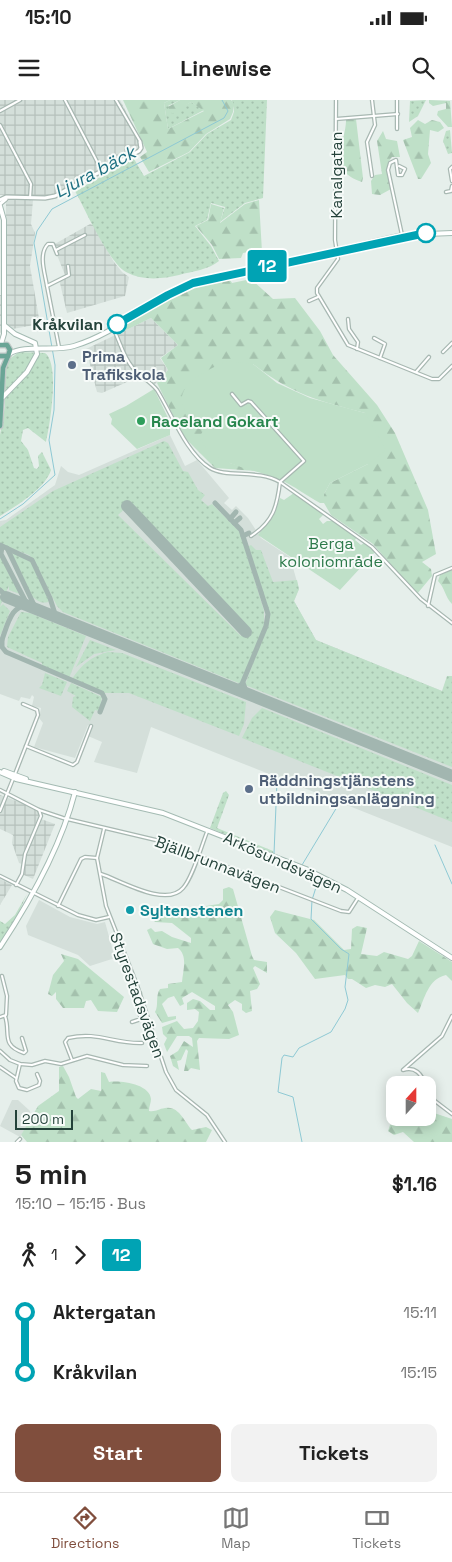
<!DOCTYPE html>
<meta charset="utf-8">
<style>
body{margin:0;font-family:"Space Grotesk",sans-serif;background:#f2f2f2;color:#222;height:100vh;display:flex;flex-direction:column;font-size:19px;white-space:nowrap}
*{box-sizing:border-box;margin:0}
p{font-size:16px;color:#767676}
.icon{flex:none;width:28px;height:28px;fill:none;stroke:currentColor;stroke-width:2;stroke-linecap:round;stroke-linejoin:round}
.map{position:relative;height:1042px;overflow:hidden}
.panel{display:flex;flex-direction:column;background:#fff;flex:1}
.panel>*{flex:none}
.badge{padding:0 10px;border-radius:4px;font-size:18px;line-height:32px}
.needle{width:32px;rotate:21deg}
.controls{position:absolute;left:386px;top:976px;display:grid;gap:10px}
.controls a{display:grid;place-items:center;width:50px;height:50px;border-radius:10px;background:#fff;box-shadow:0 2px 12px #0003;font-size:25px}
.scale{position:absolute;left:15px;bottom:12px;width:58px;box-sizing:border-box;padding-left:5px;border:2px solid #24423a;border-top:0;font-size:14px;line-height:18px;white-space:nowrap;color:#24423a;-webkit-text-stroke:4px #f7fbf9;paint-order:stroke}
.map>.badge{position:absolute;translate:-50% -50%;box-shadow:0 0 0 2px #fff}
.legs{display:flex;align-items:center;gap:8px;height:55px;padding:0 15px;font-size:16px}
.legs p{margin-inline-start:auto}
.headline{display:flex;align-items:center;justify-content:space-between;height:85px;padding:0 15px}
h1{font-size:28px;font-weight:700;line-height:38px}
.button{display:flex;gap:10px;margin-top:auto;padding:10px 15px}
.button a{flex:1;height:58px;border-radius:10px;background:#804e3d;color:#fff;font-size:20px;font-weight:700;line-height:58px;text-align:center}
.button a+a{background:#f2f2f2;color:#222}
ul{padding:0 15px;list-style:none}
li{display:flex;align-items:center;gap:18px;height:60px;font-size:19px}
li i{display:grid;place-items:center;width:8px;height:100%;margin:0 6px;background:currentColor}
li i::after{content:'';width:12px;height:12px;margin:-6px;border:4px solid;border-radius:50%;background:#fff}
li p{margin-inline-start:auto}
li:first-child i{background:linear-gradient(#0000 50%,currentColor 0)}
li:last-child i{background:linear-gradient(currentColor 50%,#0000 0)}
.status{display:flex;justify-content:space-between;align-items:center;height:35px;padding:0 25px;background:#fff;direction:ltr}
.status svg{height:14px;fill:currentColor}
header{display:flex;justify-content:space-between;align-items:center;height:65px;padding:0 15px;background:#fff;font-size:22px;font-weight:700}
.menu{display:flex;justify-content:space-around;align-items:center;height:70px;border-top:1px solid #e0e0e0;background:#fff;font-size:14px;color:#767676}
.menu a{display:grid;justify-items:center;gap:2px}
.menu .selected{color:#804e3d}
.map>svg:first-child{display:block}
</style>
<div class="status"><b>15:10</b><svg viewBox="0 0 49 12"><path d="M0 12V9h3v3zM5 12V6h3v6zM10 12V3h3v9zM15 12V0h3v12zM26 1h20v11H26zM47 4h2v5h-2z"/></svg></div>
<header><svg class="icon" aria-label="menu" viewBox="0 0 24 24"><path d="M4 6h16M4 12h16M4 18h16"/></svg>Linewise<svg class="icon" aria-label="search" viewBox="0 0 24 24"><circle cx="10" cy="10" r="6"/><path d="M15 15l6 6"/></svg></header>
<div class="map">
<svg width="452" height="1042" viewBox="0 0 452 1042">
<defs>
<pattern id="industrial-grid" width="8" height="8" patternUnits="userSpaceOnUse" patternTransform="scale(1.25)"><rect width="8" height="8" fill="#d4dfda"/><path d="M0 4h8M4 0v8" fill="none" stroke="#b6c1bc"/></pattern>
<pattern id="grass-dots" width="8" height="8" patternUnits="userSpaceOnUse" patternTransform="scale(1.25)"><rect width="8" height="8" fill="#bfe0c8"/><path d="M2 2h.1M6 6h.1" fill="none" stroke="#a4c1ad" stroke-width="1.8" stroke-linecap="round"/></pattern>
<pattern id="forest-firs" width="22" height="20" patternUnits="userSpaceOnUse" patternTransform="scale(1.25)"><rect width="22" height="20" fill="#bfe0c8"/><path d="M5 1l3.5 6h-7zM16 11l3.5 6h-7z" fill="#a4c1ad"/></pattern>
</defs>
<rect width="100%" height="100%" fill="#e6efeb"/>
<!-- built -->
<g fill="#d4dfda">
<path d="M170 335 185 366 197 360 229 398 224 403 232 410 236 406 248 418 261 438 290 457 299 489 294 501 316 540 452 595V747L151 627 137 673 94 662 102 642 88 636 92 627 88 625 75 658 34 647 43 623 39 618 41 608 32 606 34 597 32 595 30 599 21 597 19 601 0 594V421L6 420 55 385 61 366 68 372 79 375Z"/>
<path d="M39 800 70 817 97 824 105 822 115 858 90 866 78 855 28 835 26 826Z"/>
<path d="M12 1000H18L30 1011 31 1019 20 1037 0 1026Z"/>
</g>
<!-- industrial -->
<g fill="url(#industrial-grid)">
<path d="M0 0H120L144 47 53 94 44 96 0 95Z"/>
<path d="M11 99 33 100 31 124 35 133 30 166 40 224 7 230 0 233V195H6V102Z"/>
<path d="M90 124 93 125 114 162 122 172 129 177 125 196 67 213 59 179 65 175 53 145Z"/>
<path d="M151 218 178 245 160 258 168 270 157 283 154 284 143 275 102 293 97 292 86 249Z"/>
<path d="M0 695 27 705 39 712V716L22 758V764L19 763 12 743 13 735 0 729Z"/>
<path d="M41 719 55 724 33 779 24 775 25 759Z"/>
<path d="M0 779 12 785 0 805Z"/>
</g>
<!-- grass -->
<g fill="url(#grass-dots)" fill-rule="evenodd">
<path d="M170 0H180L168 6 181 7 191 2 204 10 168 29 164 3Z"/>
<path d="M232 0H267L263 98 245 103 220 122 225 107 211 103 207 120 195 126 211 146 219 161C208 170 193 171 179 175 163 179 142 181 126 172 109 163 85 109 75 91L134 59 144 76 190 52 207 34 231 20 234 12Z"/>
<path d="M426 0 418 16 409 22 410 1Z"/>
<path d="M450 30 452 53 448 54 443 41 446 31Z"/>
<path d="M19 252 45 253C60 263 50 325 46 342L28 328 23 330 21 341 28 350 34 368 37 369 39 366 38 356 42 352 51 370C45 389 16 406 0 416V335L5 306V266L8 260Z"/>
<path d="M164 341 168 343 183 371 188 372 198 390 205 395 201 400 208 406 212 404 240 432 264 511V527L241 584 63 512 57 506 33 459 29 455 0 444V427L53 391ZM131 403 250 528 241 536 118 415Z"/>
<path d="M251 445 256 450H261L273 482 297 480 299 489 294 501 316 540 442 591 447 576H452V667L245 585 270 518 247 447Z"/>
<path d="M0 453 1 456 20 494 9 490V486L5 494 0 489Z"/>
<path d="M13 453 31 461 50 499 48 502C30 508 16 469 10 456Z"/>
<path d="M0 496 3 498 0 507 3 504 10 511 0 536Z"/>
<path d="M21 512 30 513 86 536 69 578 42 566V563L7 547 8 537Z"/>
<path d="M90 540 116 550 94 554 76 567Z"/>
<path d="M108 552 122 553 246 602 244 624 239 636 129 593H102L72 579C81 565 92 556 108 552Z"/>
<path d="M45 573 67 582 61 596 39 588 42 585Z"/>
<path d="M71 583 102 597 99 611 95 610 90 621 72 607 73 597 76 596 67 591Z"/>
<path d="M262 608 452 685V722L242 638 252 618Z"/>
<path d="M226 691 229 695 217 728 273 751 274 755 210 728 223 693Z"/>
<path d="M27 794 14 823 0 845V821L5 824 15 815Z"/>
</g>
<!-- forest -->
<g fill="url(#forest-firs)">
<path d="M123 0H170L164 3 168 29 204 11 191 2 172 14 168 7 180 0H231L233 2V12L230 19 206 34 189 52 149 72 140 57 147 52Z"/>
<path d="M429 0 450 1 452 27H448L437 15 438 11 446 9V3L433 6 429 3Z"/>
<path d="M356 19 363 78 362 82C325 70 346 43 346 20Z"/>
<path d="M418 20 425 24 432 20 440 22 444 28 438 32 430 30 428 54 431 63 421 79H418L403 40 412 37 410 28Z"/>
<path d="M383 31 386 39 397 41 400 57H392C383 67 391 76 391 89L380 95 372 94 371 81 375 75 382 74 377 41Z"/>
<path d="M259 100 262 152 252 155 248 152 243 153 241 158 219 159 212 145 196 126 208 120 211 104 224 108 220 123 245 104Z"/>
<path d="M229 178 232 183 251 179 273 199 295 198 320 231 333 255 377 305 395 333 428 410 436 454 422 462 431 469 432 476 417 494 373 444 331 415 324 403V394L330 383 368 364 365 313C319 301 291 294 253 264L203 316 211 320 230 363 256 371 215 368 184 337 157 283 168 270 161 258 178 245 151 218 120 233 119 225 182 190Z"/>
<path d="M452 470V504C445 497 445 488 438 481L440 475Z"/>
<path d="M229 787 233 789 252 856 254 860 267 862V873L255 866 253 868 260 884 257 889 250 891 252 911 246 913 242 910V904L235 900 228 905 233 912 239 935 229 939 199 938 197 941 200 970 191 968 188 971H184L188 951 186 949 181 960 177 961 179 970 173 966 170 956 178 951 184 941 193 947 192 938 189 936H177L167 952 164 944 167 938 163 934 162 927 177 921 184 929 193 928 198 921 199 912 195 909 187 910V903L193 899 200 901 210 910H215V906L192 892 182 898 184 904 180 906 174 896 168 898 162 904 168 917 176 916V919L162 923 155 912C159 906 155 896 160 889L168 888V884L182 882C183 870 188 856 178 848L167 849 153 844 147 830 151 828 155 832 162 831 172 837 191 843V838L172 823 155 822 152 818V814L219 804 223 800V789Z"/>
<path d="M275 810 314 820 344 850 351 849 352 829 357 826 367 828 361 854 377 856 384 852 408 859 412 856 419 841 452 862V881L446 875C428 879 425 898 418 913L407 903 392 884 385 887 375 885 366 888 352 879H348L345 875 315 879 296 853 275 833 270 817Z"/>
<path d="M61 854 78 859 124 897 117 912 98 911 91 900 86 901 84 908H63L56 899V892L52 896 48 894 53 875 64 861Z"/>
<path d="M63 966 69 977 76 997 78 999 91 989 101 991V972L105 973 109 982C120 980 150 984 151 999 151 1003 149 1006 149 1011 156 1012 158 1009 165 1008 179 1005 185 1023 192 1030L206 1027 212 1030 206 1042H27L21 1035 38 1006 59 991V967Z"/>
<path d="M428 1011 452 1019V1042H414L403 1032 394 1035 388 1031 390 1025 409 1018H428Z"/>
</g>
<!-- garden -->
<g fill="#bfe0c8">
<path d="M227 261 253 264 277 283 310 298 365 313 386 350 368 364 330 383 324 394V403H320C307 396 294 386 281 380 254 368 212 366 199 337L211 320 203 316 195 321C160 293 202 272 227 261Z"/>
<path d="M154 289 170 322V335L137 349 111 324 112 319 109 314 126 306Z"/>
<path d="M294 393 324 414 319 419 323 424 327 421H334L357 437 355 440 361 445 364 443 375 452 340 490 258 435 275 413 280 398 284 400Z"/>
</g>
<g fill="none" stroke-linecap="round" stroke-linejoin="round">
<!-- stream -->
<g stroke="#8ec9d4" stroke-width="1">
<path d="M0 419 23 404 55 375 49 340 54 310 55 265 34 143 37 131 52 109 224 18 228 11 222 0"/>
<path d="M435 745 452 784"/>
<path d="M274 754 277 681"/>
<path d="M302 765 337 707"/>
<path d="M302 1042 293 997 278 992 282 958 284 955 293 957 299 948 331 932 345 909 348 900 345 887 349 854 341 849 311 819 312 800 318 781"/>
</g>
<!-- taxiway -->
<g stroke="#a2b6b0" stroke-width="5">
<path d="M215 403 241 430 268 514 266 526 242 584 236 588 224 584"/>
<path d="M230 419 236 412"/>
<path d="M234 423 240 418"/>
<path d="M243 436 249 433"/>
<path d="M0 445 32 460 50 498 56 517"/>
<path d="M2 446 1 454 28 506"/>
<path d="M7 448 36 509"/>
<path d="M0 490 6 496"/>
<path d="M2 540V547L6 552 102 593 105 599 100 612"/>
<path d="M1 542C7 528 11 501 30 507"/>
<path d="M243 583 246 591 258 598"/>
</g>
<!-- runway -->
<g stroke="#a2b6b0" stroke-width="12">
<path d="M127 406 246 532"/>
<path d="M6 497 452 676"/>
</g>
<!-- minor casing -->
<g stroke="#a8b8b2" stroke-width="4.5">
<g id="minor">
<path d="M65 0 102 71"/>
<path d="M116 0 140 41"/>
<path d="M336 0 335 140 338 159 317 188V193L348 245 432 279H439L452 266"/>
<path d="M0 11 20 0"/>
<path d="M336 19 398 14"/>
<path d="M0 25 31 84 30 98"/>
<path d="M397 29V0"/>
<path d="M399 66 405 69 402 75H398L396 60 390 63 388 70 402 135"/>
<path d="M452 67 450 69 452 81"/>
<path d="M372 76 367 42 375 25 372 0"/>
<path d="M446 92 451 91 452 86"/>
<path d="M56 150 85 135"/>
<path d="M47 186C45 173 38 154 48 144H53L57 154"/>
<path d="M309 201 318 197"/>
<path d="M348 219 349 229 358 242 357 249"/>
<path d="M114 230C120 242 123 256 132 267 139 276 150 281 157 290 172 314 186 353 210 368 226 378 258 369 280 382L372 447 421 499 452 523"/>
<path d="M374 238 385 244 380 258"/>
<path d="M59 247 47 186 69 175 68 166"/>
<path d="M443 252 452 243"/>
<path d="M416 272 429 257"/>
<path d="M232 294 241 305 248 301 251 302 304 361 280 382C277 407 273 422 251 436"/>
<path d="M428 506 435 475 452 468"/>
<path d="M26 646 73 665 77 662 91 626"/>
<path d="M15 674 38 615 37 610 23 604"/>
<path d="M0 690 39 710 63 718 160 741 341 811 349 812 358 798"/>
<path d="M0 711 13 679"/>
<path d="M104 729 97 758 106 806 137 885 166 972 176 990 207 1015 225 1042"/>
<path d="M101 774C120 780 166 808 183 788 193 777 201 747 207 732"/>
<path d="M0 776 78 815 96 820 109 817"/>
<path d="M16 785 22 774 25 754 41 716 39 710"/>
<path d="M58 806 81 759 85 757 97 758"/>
<path d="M5 916C11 933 0 945 24 953L26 951 22 938"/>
<path d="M0 917 6 915 7 896 2 876"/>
<path d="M132 922 141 919 137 906 140 893"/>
<path d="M0 951 10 960 20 964 32 965 45 961 61 964 87 956 123 965 147 966"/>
<path d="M72 960 65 942 68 938C98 931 113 944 142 943"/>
<path d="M20 964 16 981 19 988 27 990 39 985 40 981 37 974"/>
<path d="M0 967 16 978"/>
<path d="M425 985C422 974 415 966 403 970L442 936 452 916"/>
<path d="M428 991 435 1001 452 1014"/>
<path d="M17 1042 20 1039"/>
</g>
</g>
<!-- tertiary casing -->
<g stroke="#a8b8b2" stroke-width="5.5">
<g id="tertiary">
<path d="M0 100 6 97 45 98 55 96 139 51 141 48 140 42"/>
<path d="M0 104 6 99"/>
</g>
</g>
<!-- secondary casing -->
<g stroke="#a4bbb3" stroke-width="6">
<g id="secondary">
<path d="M0 106 4 120V234L1 244"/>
<path d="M9 254C24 244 55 252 74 246 117 233 151 200 193 183L403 135 452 133"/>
<path d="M3 297 27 272 37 254 35 243 15 234 4 225"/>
<path d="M4 671 26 679"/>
<path d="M0 672 16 679 163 713 306 769 347 790 452 858"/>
<path d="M0 847C31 800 61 747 75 692"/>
</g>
</g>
<!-- primary casing -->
<g stroke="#c2cac8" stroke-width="7">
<g id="primary">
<path d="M0 245H7L10 250 8 256H0"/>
<path d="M0 326 3 268 8 256"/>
</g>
</g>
<!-- minor -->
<use href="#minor" stroke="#fff" stroke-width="2"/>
<!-- tertiary -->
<use href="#tertiary" stroke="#fff" stroke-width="3"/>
<!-- secondary -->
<use href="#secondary" stroke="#fff" stroke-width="4"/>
<!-- primary -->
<use href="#primary" stroke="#6aa596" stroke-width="4.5"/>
</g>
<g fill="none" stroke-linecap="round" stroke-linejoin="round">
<!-- line-1 casing -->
<g stroke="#fff" stroke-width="11">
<path id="line-1" d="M117 224 168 195 193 183 426 133"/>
</g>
<!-- line-1 -->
<use href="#line-1" stroke="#00a3b4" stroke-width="8"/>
</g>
<!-- markers -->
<g fill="#fff" stroke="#00a3b4" stroke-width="2.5">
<circle cx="426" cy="133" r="9"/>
<circle cx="117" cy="224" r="9"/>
</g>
<g fill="#5c6f8a" stroke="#f7fbf9" stroke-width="2">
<circle cx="72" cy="265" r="5"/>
<circle cx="249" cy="689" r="5"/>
</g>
<circle fill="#2e9e5b" stroke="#f7fbf9" stroke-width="2" cx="141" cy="321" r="5"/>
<circle fill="#0f9aa8" stroke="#f7fbf9" stroke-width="2" cx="130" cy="810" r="5"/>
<g text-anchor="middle" stroke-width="4" stroke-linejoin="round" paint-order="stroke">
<!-- street labels -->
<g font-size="16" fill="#24423a" stroke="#f7fbf9">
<text transform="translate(336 75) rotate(-90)" y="6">Kanalgatan</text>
<text transform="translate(283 762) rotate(24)" y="6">Arkösundsvägen</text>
<text transform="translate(218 764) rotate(21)" y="6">Bjällbrunnavägen</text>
<text transform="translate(138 895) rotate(70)" y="6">Styrestadsvägen</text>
</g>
<!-- stop labels -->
<g font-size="16" font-weight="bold" fill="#24423a" stroke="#f7fbf9" text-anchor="end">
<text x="103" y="230">Kråkvilan</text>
</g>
<!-- service labels -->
<g font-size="16" font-weight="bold" fill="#4e5e75" stroke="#f7fbf9" text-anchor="start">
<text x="82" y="262">Prima<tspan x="82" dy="18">Trafikskola</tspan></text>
<text x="259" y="686">Räddningstjänstens<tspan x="259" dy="18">utbildningsanläggning</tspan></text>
</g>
<!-- leisure labels -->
<g font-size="16" font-weight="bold" fill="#27864d" stroke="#f7fbf9" text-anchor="start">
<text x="151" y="327">Raceland Gokart</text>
</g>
<!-- park labels -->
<g font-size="16" fill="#2d7a4b" stroke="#f7fbf9">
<text x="331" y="449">Berga<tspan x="331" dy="18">koloniområde</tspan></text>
</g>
<!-- culture labels -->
<g font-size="16" font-weight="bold" fill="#0d838f" stroke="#f7fbf9" text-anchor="start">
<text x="140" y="816">Syltenstenen</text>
</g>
<!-- water labels -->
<g font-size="18" font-style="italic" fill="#1c6f80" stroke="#f7fbf9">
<text transform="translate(95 72) rotate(-28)" y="6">Ljura bäck</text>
</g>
</g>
</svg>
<div class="controls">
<a><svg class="needle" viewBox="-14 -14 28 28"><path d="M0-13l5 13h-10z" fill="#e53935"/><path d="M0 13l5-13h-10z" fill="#767676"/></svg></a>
</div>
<div class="scale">200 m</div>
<b class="badge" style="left:267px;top:166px;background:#00a3b4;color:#fff">12</b>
</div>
<section class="panel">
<div class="headline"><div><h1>5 min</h1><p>15:10 – 15:15 · Bus</p></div><b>$1.16</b></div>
<div class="legs"><svg class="icon" aria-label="walk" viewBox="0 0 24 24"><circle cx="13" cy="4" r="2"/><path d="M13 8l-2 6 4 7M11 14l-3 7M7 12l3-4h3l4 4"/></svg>1<svg class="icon" aria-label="forward" viewBox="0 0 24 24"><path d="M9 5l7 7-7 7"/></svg><b class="badge" style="background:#00a3b4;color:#fff">12</b></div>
<ul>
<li><i style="color:#00a3b4"></i><b>Aktergatan</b><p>15:11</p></li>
<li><i style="color:#00a3b4"></i><b>Kråkvilan</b><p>15:15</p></li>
</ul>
<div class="button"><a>Start</a><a>Tickets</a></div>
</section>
<nav class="menu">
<a class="selected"><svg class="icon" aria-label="directions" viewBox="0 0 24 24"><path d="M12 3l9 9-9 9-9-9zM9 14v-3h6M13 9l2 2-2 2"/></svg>Directions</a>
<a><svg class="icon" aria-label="map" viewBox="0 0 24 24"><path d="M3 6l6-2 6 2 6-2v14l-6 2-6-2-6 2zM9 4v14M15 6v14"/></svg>Map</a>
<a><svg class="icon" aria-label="tickets" viewBox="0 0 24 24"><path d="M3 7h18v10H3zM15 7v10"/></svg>Tickets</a>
</nav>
